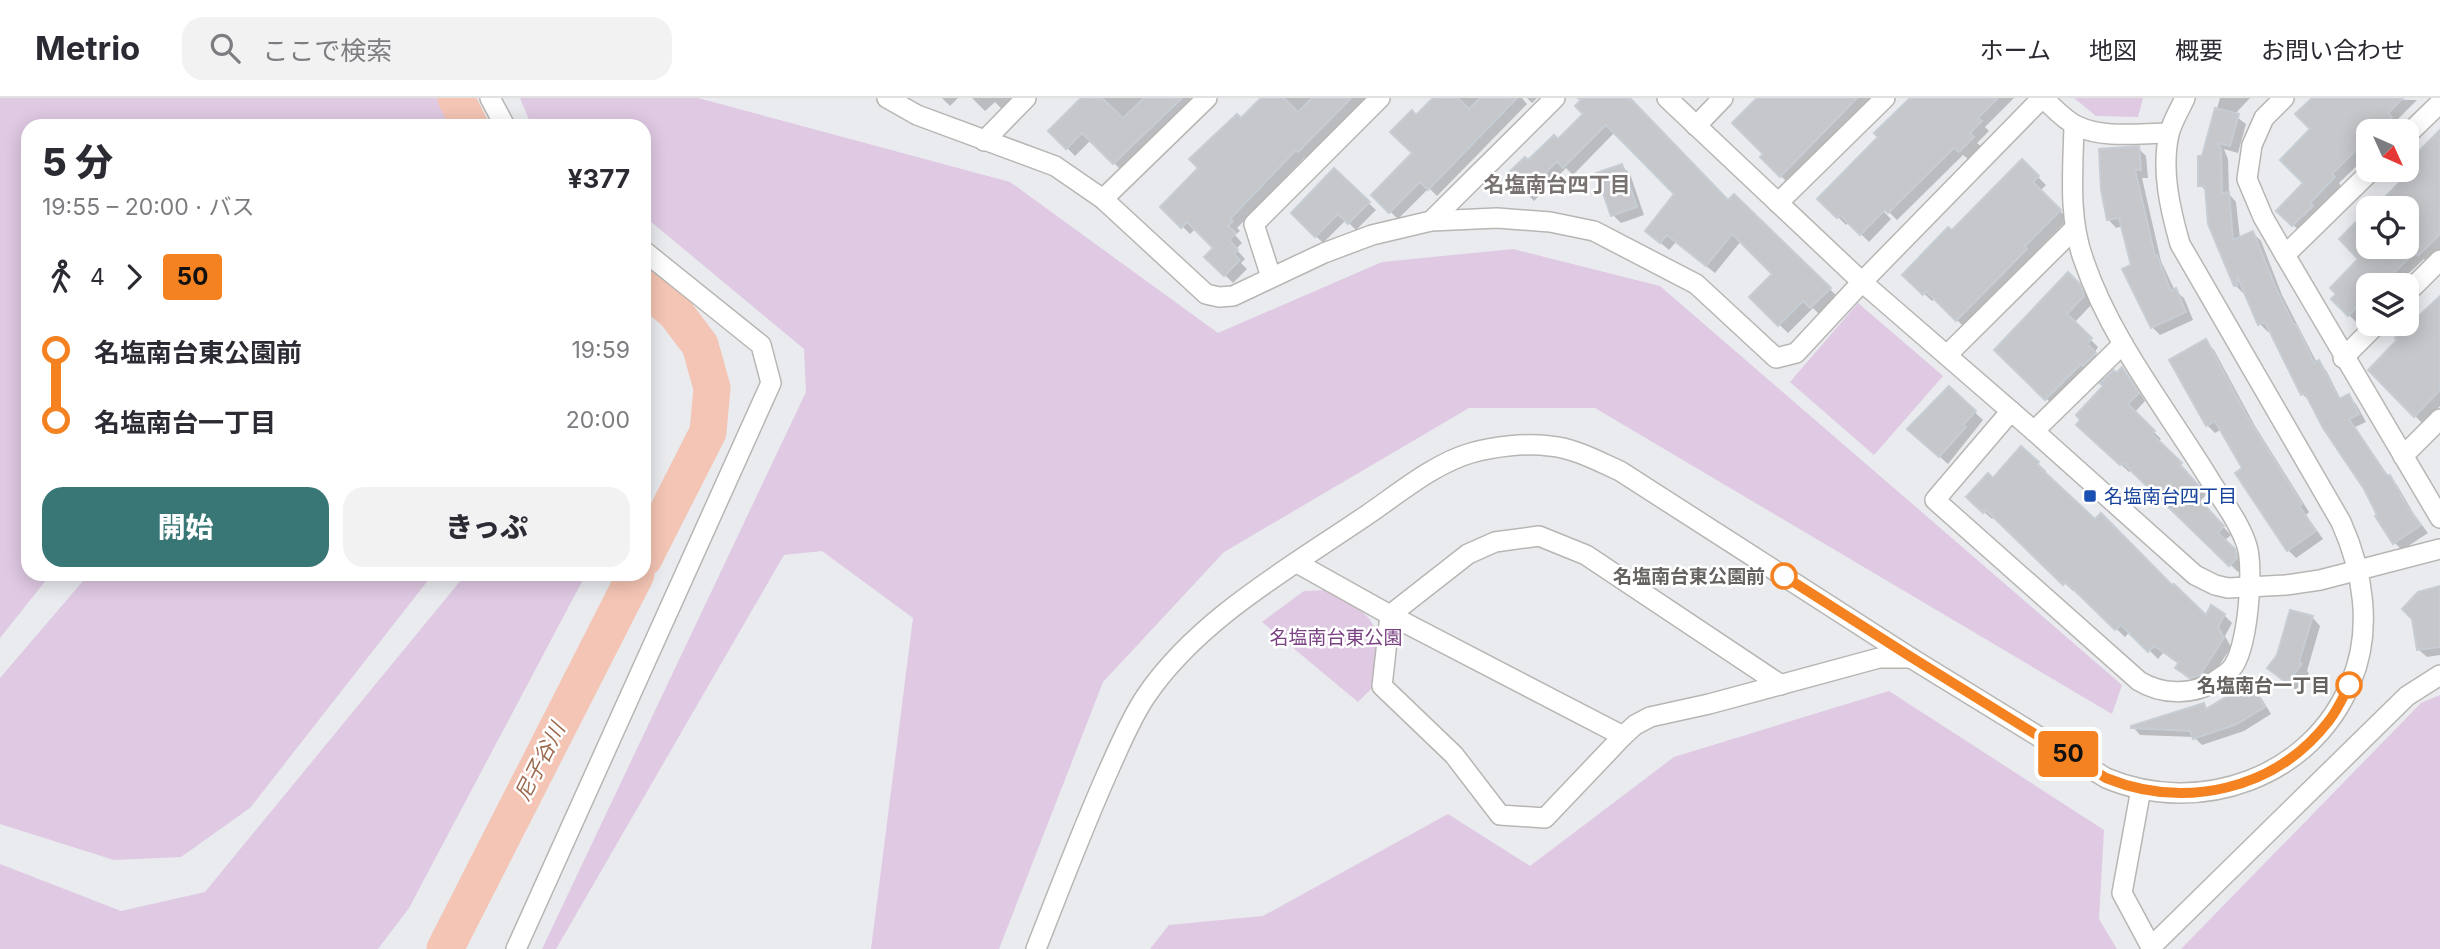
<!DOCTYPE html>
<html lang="ja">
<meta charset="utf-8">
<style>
body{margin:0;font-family:Inter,"Noto Sans JP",sans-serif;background:#f2f2f3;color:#2b2b33;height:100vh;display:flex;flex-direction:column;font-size:26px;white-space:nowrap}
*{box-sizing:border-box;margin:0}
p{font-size:23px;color:#7c7c81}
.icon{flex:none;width:38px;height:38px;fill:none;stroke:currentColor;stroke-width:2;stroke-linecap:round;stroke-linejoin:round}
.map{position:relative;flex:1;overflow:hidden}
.details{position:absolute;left:21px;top:21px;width:630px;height:462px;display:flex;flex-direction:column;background:#fff;border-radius:21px;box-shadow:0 4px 18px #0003}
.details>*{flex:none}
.badge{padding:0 14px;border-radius:5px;font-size:24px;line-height:46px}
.needle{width:46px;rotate:135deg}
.buttons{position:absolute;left:2356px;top:21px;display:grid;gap:14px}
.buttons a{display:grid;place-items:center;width:63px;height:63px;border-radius:14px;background:#fff;box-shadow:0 4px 18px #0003;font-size:35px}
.map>.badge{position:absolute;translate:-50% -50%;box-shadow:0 0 0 4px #fff}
.legs{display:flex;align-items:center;gap:10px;height:77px;padding:0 21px;font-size:23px}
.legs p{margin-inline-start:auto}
.headline{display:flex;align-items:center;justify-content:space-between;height:119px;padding:0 21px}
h1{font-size:38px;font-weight:800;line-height:52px}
.button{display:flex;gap:14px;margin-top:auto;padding:14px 21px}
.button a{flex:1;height:80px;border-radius:21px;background:#397776;color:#fff;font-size:28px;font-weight:800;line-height:80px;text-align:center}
.button a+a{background:#f2f2f3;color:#2b2b33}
ul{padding:0 21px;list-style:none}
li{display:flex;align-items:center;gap:24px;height:70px;font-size:26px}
li i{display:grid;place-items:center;width:10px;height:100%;margin:0 9px;background:currentColor}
li i::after{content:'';width:18px;height:18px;margin:-9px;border:5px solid;border-radius:50%;background:#fff}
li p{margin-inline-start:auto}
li:first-child i{background:linear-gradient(#0000 50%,currentColor 0)}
li:last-child i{background:linear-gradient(currentColor 50%,#0000 0)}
header{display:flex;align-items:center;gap:42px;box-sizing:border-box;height:98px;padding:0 35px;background:#fff;border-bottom:2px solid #e1e1e2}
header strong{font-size:33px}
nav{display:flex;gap:38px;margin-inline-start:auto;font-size:24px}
.search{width:490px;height:63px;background:#f2f2f3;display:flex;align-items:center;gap:18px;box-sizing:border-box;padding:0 24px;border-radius:21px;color:#7c7c81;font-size:26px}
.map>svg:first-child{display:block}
</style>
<header>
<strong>Metrio</strong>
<div class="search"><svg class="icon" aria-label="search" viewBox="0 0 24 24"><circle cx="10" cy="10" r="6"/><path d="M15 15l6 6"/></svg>ここで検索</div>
<nav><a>ホーム</a><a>地図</a><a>概要</a><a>お問い合わせ</a></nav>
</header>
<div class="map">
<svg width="2440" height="851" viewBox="0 0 2440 851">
<rect width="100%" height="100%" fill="#e9ebef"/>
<!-- green -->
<g fill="#dfc9e3">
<path d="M0 0H437L456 28H28V476H51L0 540Z"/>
<path d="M520 0H698L1010 84 1218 235 1382 164 1513 151 1660 188 2122 587 2112 616 1595 310H1469L1224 454 1103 584 999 851H871L913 520 822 453 784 457 556 851H542L806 294 804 251 644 118V28H535L530 24Z"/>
<path d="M2074 0H2143L2138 19 2096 18Z"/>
<path d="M1858 205 1943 278 1874 357 1790 284Z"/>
<path d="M89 476H433L250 710 181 759 114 762 0 726V580Z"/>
<path d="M466 476H586L409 810 378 851H0V766L121 813 205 794Z"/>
<path d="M1328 492C1383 524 1377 523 1378 584L1358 604 1262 524 1304 493Z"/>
<path d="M1889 593 2104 732 2099 821 2117 851H1150L1169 827 1263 818 1448 716 1530 768 1674 659Z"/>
<path d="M2440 597V851H2181L2421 605Z"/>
</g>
<!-- shadow -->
<g fill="#0003">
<path d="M942 0H958L950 8Z"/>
<path d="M972 0H1012L1002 11 995 4 985 13Z"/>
<path d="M1085 0H1199L1122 73 1091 42 1075 58 1051 33Z"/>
<path d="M1263 0H1367L1307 61 1305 59 1237 130 1240 133 1235 137 1242 145 1236 151 1245 161 1241 165 1247 171 1233 185 1207 159 1215 149 1196 130 1190 136 1163 109 1201 70 1241 22Z"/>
<path d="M1435 0H1522L1527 6 1437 98 1429 90 1398 121 1373 97 1414 55 1416 19Z"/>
<path d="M1527 0H1537L1532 5Z"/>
<path d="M1586 0H1628L1728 105 1734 99 1838 199 1820 217 1813 210 1788 235 1751 199 1774 176 1741 143 1715 175 1676 144 1669 152 1656 141 1677 96 1615 34 1573 77 1566 70 1534 103 1509 77 1558 43 1585 17Z"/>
<path d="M1762 0H1874L1789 86 1762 59 1766 56Z"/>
<path d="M1919 0H2014L1985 29 1989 33 1977 45 1981 48 1968 61 1963 57 1897 122 1883 108 1880 110 1891 121 1869 144 1849 124 1846 127 1820 101Z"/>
<path d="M2220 0H2250L2234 17 2246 26 2238 55 2224 51 2228 61 2229 96 2236 104 2240 141 2253 135 2261 143 2282 197 2317 265 2326 272 2341 302 2348 298 2356 306 2366 324 2355 329 2389 379 2397 387 2415 418 2428 435 2402 452 2395 445 2366 391 2310 303 2302 296 2271 232 2268 234 2260 226 2246 195H2243L2235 187 2207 94 2200 87 2203 60Z"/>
<path d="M2316 0 2417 2 2395 24 2398 28 2393 33H2368V57L2339 85 2341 88 2317 113 2301 135 2279 112 2306 85Z"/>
<path d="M2440 32V151L2427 164 2424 161 2396 187H2368V214L2357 225 2333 201 2368 149H2406V110H2375L2403 83 2398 77 2403 72H2406Z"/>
<path d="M2138 50 2146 58 2148 80H2142L2161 163 2175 193 2184 200 2193 222 2160 237 2152 229 2123 128 2116 130 2108 121Z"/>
<path d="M2022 63 2046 87 2040 93 2068 121 2032 158 2034 160 1965 230 1935 200 1932 203 1905 177 1952 135Z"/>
<path d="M1622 68 1630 76 1644 117 1621 125 1613 117Z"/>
<path d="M1334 73 1376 112 1356 132 1346 122 1323 145 1293 115Z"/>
<path d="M2068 177 2088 197 2092 206 2074 225 2098 249 2094 256 2103 264 2055 309 1997 252Z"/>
<path d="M2440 200V308L2423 326 2370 272Z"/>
<path d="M2206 244 2214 252 2255 328 2309 414 2306 417 2323 441 2296 460 2288 452 2222 331 2215 335 2207 327Z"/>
<path d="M2122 271 2131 281 2145 303 2134 315 2161 341 2158 344 2188 374 2186 376 2206 397 2201 402 2202 407 2231 437 2224 443 2242 461 2244 469 2238 474 2132 371 2129 374 2086 334 2116 277Z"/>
<path d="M1949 290 1983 322 1948 366 1918 339Z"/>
<path d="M2022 351 2046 373 2044 376 2095 423 2206 520 2224 517 2232 525 2225 538 2231 549 2208 585 2200 587 2185 578 2177 570 2179 566 2163 555 2158 561 2130 533 2125 539 2075 491 2073 493 1995 418 1992 421 1976 407 1993 382Z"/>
<path d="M2440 490V557L2427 559 2418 551Z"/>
<path d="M2312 519 2320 528 2307 573 2309 575 2296 592 2269 570Z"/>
<path d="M2250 586 2257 593 2271 616 2244 633 2202 647 2194 639 2140 637 2133 629 2204 607 2209 612Z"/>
</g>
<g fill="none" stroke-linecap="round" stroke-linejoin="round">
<!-- river -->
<g stroke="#f4c5b4" stroke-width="37">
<path d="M456 0 470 28"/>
<path d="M644 188 675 214 700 247 712 290 708 334 644 460"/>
<path d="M445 851 636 476"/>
</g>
</g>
<!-- building -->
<g fill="#c5c7cb" stroke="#c7cdd4" stroke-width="2">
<path d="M1081 0H1102L1123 20 1144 0H1182L1113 66 1082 35 1066 51 1048 33Z"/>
<path d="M1261 0H1284L1298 14 1312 0H1351L1298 54 1296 52 1230 121 1233 123 1228 128 1236 135 1229 142 1238 152 1234 156 1240 162 1224 178 1204 159 1213 150 1187 124 1181 130 1160 109 1198 70 1189 61 1237 16 1241 20Z"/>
<path d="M1433 0H1458L1469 11 1480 0H1517L1428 92 1420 84 1389 115 1371 97 1412 55 1390 34 1412 12 1416 17Z"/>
<path d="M1578 0H1630L1728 102 1734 96 1831 190 1810 210 1803 203 1778 228 1749 199 1772 176 1732 136 1706 168 1667 137 1660 145 1645 133 1674 96 1606 27 1563 70 1557 63 1525 96 1506 77 1525 59 1528 62 1554 37 1558 41 1583 16 1575 8 1581 2Z"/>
<path d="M1757 0H1857L1780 79 1760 59 1763 56 1732 25Z"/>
<path d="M1910 0H1998L1978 20 1982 23 1970 35 1974 39 1959 54 1954 50 1888 115 1885 112 1860 137 1840 117 1837 120 1817 101 1878 39 1874 35Z"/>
<path d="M2312 0H2403L2388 15 2392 19 2380 31 2378 29 2374 33H2368V40L2332 76 2335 79 2310 105 2313 108 2292 128 2276 113 2303 85 2280 62 2310 31 2295 16Z"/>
<path d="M2215 10 2239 16 2230 48 2218 45 2221 52 2222 95 2229 94 2233 142 2253 133 2275 188 2294 227 2296 226 2314 265 2319 262 2339 301 2349 296 2359 316 2349 321 2387 378 2390 377 2407 408 2421 427 2393 446 2375 418 2377 417 2364 391 2323 330 2305 295 2301 297 2265 224 2258 227 2237 178V188H2234L2208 126 2205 88H2198V58H2202Z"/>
<path d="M2440 32V136L2418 158 2415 154 2383 186 2381 185 2379 187H2368V198L2348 218 2331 201 2336 196 2330 190 2358 161 2339 141 2368 112V149H2406V110H2374L2401 83 2395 77 2401 72H2406V66Z"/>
<path d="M2139 48 2141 72H2135L2155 158 2157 157 2171 193 2176 190 2186 214 2151 230 2122 171 2131 167 2119 120 2107 122 2101 92 2099 51Z"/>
<path d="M2022 61 2039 78 2033 84 2061 112 2025 148 2027 151 1956 223 1926 193 1923 197 1902 177 1948 129 1952 132Z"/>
<path d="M1622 66 1637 109 1611 118 1596 75Z"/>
<path d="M1334 70 1370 104 1348 126 1338 116 1315 139 1291 115Z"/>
<path d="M2068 174 2080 186 2084 198 2067 216 2092 240 2087 246 2096 255 2083 268 2081 266 2045 302 1994 252Z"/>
<path d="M2440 198V292L2414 319 2368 272 2397 242 2395 240Z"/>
<path d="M2206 241 2247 318 2302 406 2299 408 2316 433 2287 453 2235 375 2242 370 2215 323 2206 328 2169 262Z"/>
<path d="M2122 269 2139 295 2128 306 2155 333 2152 336 2182 365 2180 367 2199 388 2194 394 2195 397 2224 428 2218 435 2235 451 2237 460 2229 468 2123 365 2120 367 2076 327 2080 322 2076 317 2103 288 2100 285 2114 272 2116 275Z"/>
<path d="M1949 288 1976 313 1963 327 1966 329 1939 359 1907 331Z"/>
<path d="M2021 348 2039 364 2037 367 2095 421 2101 415 2172 487 2174 486 2206 517 2211 507 2225 516 2218 529 2224 540 2200 577 2190 580 2175 570 2179 564 2154 548 2148 554 2121 527 2115 532 2066 484 2063 487 1986 412 1983 415 1966 399 1988 375 1993 380Z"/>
<path d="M2440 488V549L2417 552 2412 521 2402 511 2418 494Z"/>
<path d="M2290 512 2313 518 2299 564 2302 566 2287 585 2267 570 2277 557Z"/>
<path d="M2251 584 2265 609 2237 626 2193 641 2190 633 2131 630V628L2204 605 2206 611Z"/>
</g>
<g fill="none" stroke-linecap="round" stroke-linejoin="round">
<!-- minor casing -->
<g stroke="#b8b6b3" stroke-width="22">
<g id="minor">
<path d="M490 0 505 28"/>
<path d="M887 0 917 17 1055 68 1103 101 1206 196 1219 199 1233 198 1324 155 1372 137 1431 123 1497 120 1550 124 1594 133 1696 186 1776 260 1796 255 1862 184 2042 0"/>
<path d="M1667 0 1862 184 2034 333 2195 477 2215 487 2228 490 2286 487 2320 482 2440 451"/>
<path d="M2043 0C2053 9 2064 22 2077 28 2104 41 2140 35 2169 35"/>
<path d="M2284 0 2264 20 2252 47 2247 81 2263 119 2285 157 2440 420"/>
<path d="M1696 28 1723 0"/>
<path d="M2406 38 2440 5"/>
<path d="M984 43 1026 0"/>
<path d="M1103 101 1207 0"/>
<path d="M1778 105 1885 0"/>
<path d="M1431 123 1555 0"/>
<path d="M2285 157 2372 72"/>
<path d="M1271 179 1254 126 1380 0"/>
<path d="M2406 196 2440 162"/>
<path d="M1947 257 2074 131"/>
<path d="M2343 260 2377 226"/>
<path d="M2011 313 1935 402 2139 583C2160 596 2191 598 2214 584 2219 580 2227 576 2231 571 2248 553 2254 471 2247 448 2239 423 2221 401 2208 379 2165 309 2111 242 2084 163 2068 120 2073 73 2074 27"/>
<path d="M2034 333 2123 246"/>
<path d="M2403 358 2440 321"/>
<path d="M1297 465 1390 517 1382 588 1454 657 1500 717 1545 720 1623 638 1635 627 1650 619 1709 606 1879 560H1911"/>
<path d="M1623 638 1390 517 1468 456 1495 444 1539 438 1586 457 1781 587"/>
<path d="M2141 691 2122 795 2151 849 2407 598 2440 577"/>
<path d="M516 851 771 285 761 247 644 153"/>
<path d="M1036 851C1060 790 1083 729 1110 669 1121 645 1131 620 1146 598 1198 521 1291 469 1367 417 1398 396 1435 365 1471 355 1495 348 1526 345 1550 348 1574 350 1598 363 1620 373L1911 560 2106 680C2199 719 2312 680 2351 584 2373 532 2363 473 2341 424L2180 146C2170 111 2161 72 2169 36 2172 24 2180 11 2185 0"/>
</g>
</g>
<!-- minor -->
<use href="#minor" stroke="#fff" stroke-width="19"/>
</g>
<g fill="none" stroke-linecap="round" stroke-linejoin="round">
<!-- line-1 casing -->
<g stroke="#fff" stroke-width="16">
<path id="line-1" d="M1784 478 1911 559 2106 680C2185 712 2275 692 2328 624 2337 613 2343 600 2349 587"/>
</g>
<!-- line-1 -->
<use href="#line-1" stroke="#f58220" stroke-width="10"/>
</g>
<!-- markers -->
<rect fill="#1a4fb4" stroke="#fff" stroke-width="2.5" x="2083" y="391" width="14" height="14" rx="3.5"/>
<g fill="#fff" stroke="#f58220" stroke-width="3.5">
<circle cx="1784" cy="478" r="12"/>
<circle cx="2349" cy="587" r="12"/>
</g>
<g text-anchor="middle" stroke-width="5" stroke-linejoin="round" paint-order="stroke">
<!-- transit labels -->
<g font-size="19" fill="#164399" stroke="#fff" text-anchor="start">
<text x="2104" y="405">名塩南台四丁目</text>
</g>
<!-- stop labels -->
<g font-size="19" font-weight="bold" fill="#666260" stroke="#fff" text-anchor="end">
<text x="1765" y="485">名塩南台東公園前</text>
<text x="2330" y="594">名塩南台一丁目</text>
</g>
<!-- park labels -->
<g font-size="19" fill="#7b4283" stroke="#fff">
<text x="1336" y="546">名塩南台東公園</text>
</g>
<!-- neighbourhood labels -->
<g font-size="21" font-weight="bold" fill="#787371" stroke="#fff">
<text x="1557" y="94">名塩南台四丁目</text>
</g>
<!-- water labels -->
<g font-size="21" font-style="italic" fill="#9c694e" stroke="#fff">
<text transform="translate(540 664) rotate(-63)" y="7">尼子谷川</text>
</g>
</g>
</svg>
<div class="buttons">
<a><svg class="needle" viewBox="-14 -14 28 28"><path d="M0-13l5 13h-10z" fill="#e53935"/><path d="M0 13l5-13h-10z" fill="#7c7c81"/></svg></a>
<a><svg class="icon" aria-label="locate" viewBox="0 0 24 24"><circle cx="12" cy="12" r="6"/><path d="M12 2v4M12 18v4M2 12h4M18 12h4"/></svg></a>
<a><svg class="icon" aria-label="layers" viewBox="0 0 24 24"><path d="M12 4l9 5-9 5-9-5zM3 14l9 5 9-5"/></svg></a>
</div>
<b class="badge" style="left:2068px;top:656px;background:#f58220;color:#111">50</b>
<section class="details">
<div class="headline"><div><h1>5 分</h1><p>19:55 – 20:00 · バス</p></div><b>¥377</b></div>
<div class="legs"><svg class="icon" aria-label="walk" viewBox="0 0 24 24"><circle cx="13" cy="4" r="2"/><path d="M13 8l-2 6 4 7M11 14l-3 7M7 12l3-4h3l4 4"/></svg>4<svg class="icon" aria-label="forward" viewBox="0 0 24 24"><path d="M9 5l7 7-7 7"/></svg><b class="badge" style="background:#f58220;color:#111">50</b></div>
<ul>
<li><i style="color:#f58220"></i><b>名塩南台東公園前</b><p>19:59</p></li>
<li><i style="color:#f58220"></i><b>名塩南台一丁目</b><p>20:00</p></li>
</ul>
<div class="button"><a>開始</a><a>きっぷ</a></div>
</section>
</div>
